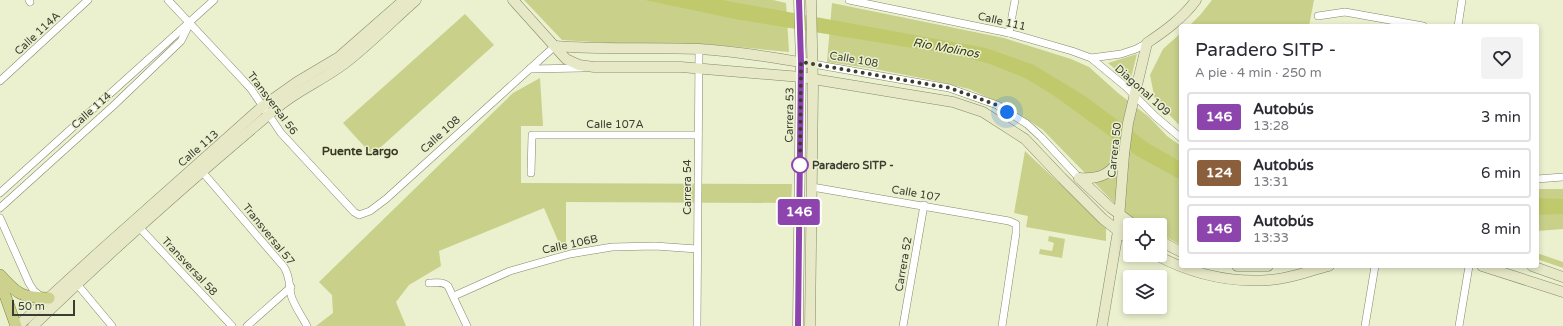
<!DOCTYPE html>
<html lang="es">
<meta charset="utf-8">
<style>
body{margin:0;font-family:"Varela Round",sans-serif;background:#f2f2f3;color:#2b2b33;height:100vh;display:flex;flex-direction:column;font-size:15px;white-space:nowrap}
*{box-sizing:border-box;margin:0}
p{font-size:13px;color:#7c7c81}
.icon{flex:none;width:22px;height:22px;fill:none;stroke:currentColor;stroke-width:2;stroke-linecap:round;stroke-linejoin:round}
.map{position:relative;flex:1;overflow:hidden}
.sheet{position:absolute;left:1179px;top:24px;width:360px;height:244px;display:flex;flex-direction:column;background:#fff;border-radius:4px;box-shadow:0 2px 6px #0003}
.sheet>*{flex:none}
.badge{padding:0 8px;border-radius:3px;font-size:14px;line-height:26px}
.controls{position:absolute;left:1123px;top:218px;display:grid;gap:8px}
.controls a{display:grid;place-items:center;width:44px;height:44px;border-radius:4px;background:#fff;box-shadow:0 2px 6px #0003;font-size:20px}
.scale{position:absolute;left:12px;bottom:10px;width:63px;box-sizing:border-box;padding-left:4px;border:2px solid #3c3d31;border-top:0;font-size:11px;line-height:14px;white-space:nowrap;color:#3c3d31;-webkit-text-stroke:3px #ebf0cf;paint-order:stroke}
.you{position:absolute;width:20px;height:20px;margin:-10px;border:3px solid #fff;border-radius:50%;background:#1a73e8;box-shadow:0 0 0 6px #1a73e833}
.map>.badge{position:absolute;translate:-50% -50%;box-shadow:0 0 0 2px #fff}
.round{display:grid;place-items:center;flex:none;width:42px;height:42px;border-radius:4px;background:#f2f2f3}
.overview{display:flex;align-items:center;justify-content:space-between;height:68px;padding:0 16px}
h1{font-size:19px;font-weight:600;line-height:30px}
ul{padding:0;list-style:none}
li{display:flex;align-items:center;gap:12px;height:50px;margin:0 8px 6px;padding:0 8px;border:2px solid #e1e1e2;border-radius:4px}
li div{flex:1}
li b{display:block;font-size:15px}
li em{font-style:normal}
li .badge{min-width:44px;font-weight:700;text-align:center}
.map>svg:first-child{display:block}
</style>
<div class="map">
<svg width="1563" height="326" viewBox="0 0 1563 326">
<rect width="100%" height="100%" fill="#ebf0cf"/>
<!-- green -->
<g fill="#c9d08a">
<path d="M524 0H773L786 3 789 52 706 44H625L562 40Z"/>
<path d="M1212 0H1314L1309 26H1189L1201 14Z"/>
<path d="M832 3 1004 38 1071 59 1089 67 1118 93 1149 117 1167 136 1181 146V245L1160 234V225H1144L1125 214 1043 130 1009 107 969 89 931 80 875 69 827 62Z"/>
<path d="M465 14 494 45 372 155 343 123Z"/>
<path d="M1181 33V127L1155 100 1150 75 1163 49Z"/>
<path d="M1137 54 1130 82 1108 63Z"/>
<path d="M540 78 543 126H521V183L792 184 791 203 566 202V246L562 250 544 208 439 251 441 266 409 285 396 302 406 326H316L333 313 332 295 319 282 513 93Z"/>
<path d="M1025 151 1106 227V241L1026 227 1028 216 1014 213Z"/>
<path d="M1537 189H1563V229L1537 231Z"/>
<path d="M1049 236 1065 239 1062 258 1039 254 1040 249 1052 251 1054 243 1048 241Z"/>
<path d="M1537 253 1563 262V268L1537 259Z"/>
</g>
<!-- water -->
<g fill="#c0c96b">
<path d="M645 0H722L986 48 1034 65 1085 96 1148 143 1181 162V180L1137 156 1053 95 1025 78 990 64 962 56 735 19Z"/>
<path d="M1537 198 1563 199V214L1537 215Z"/>
</g>
<g fill="none" stroke-linecap="round" stroke-linejoin="round">
<!-- street casing -->
<g stroke="#85886b" stroke-width="8">
<g id="street">
<path d="M29 0 30 2"/>
<path d="M168 0 241 78 251 89 281 133 354 212 359 215 370 211 386 199 555 46"/>
<path d="M849 0 1009 33 1072 51 1091 58 1121 54 1136 49 1147 43"/>
<path d="M1318 16 1345 12 1423 26"/>
<path d="M1458 26 1462 0"/>
<path d="M1009 33 1015 0"/>
<path d="M1091 58 1126 87 1156 117 1181 138"/>
<path d="M813 64 949 88 997 105 1027 124 1041 137 1079 178"/>
<path d="M530 69 582 68"/>
<path d="M0 81 88 0"/>
<path d="M199 168 284 267C290 276 289 285 291 295 294 306 302 316 307 326"/>
<path d="M531 173 532 135H698"/>
<path d="M1537 179 1563 177"/>
<path d="M812 187 1009 221 1016 224V233L1002 326"/>
<path d="M0 193 214 0"/>
<path d="M0 208 113 106 181 41 189 25"/>
<path d="M0 218 29 283 34 291 42 297"/>
<path d="M136 224 232 326"/>
<path d="M429 283C437 283 443 281 448 286L467 326"/>
<path d="M77 284 112 326"/>
<path d="M454 296 510 271 570 254 612 247 655 246 697 249"/>
<path d="M247 326 291 287"/>
<path d="M697 326 699 49"/>
<path d="M903 326 924 205"/>
<path d="M1365 326 1375 266"/>
<path d="M1459 326 1469 266"/>
</g>
</g>
<!-- secondary casing -->
<g stroke="#85886b" stroke-width="11">
<g id="secondary">
<path d="M513 0 566 59 579 65 594 67H681L801 77 953 102 983 112 1025 139 1062 178 1103 219 1130 240"/>
<path d="M555 46C603 50 651 47 699 49 735 51 771 57 806 63"/>
<path d="M1079 178 1111 208 1134 225"/>
<path d="M1079 178C1101 180 1112 173 1124 154"/>
<path d="M1160 241 1181 252"/>
<path d="M1156 255C1192 274 1229 283 1269 280 1289 279 1309 271 1329 266"/>
<path d="M1237 266H1268"/>
<path d="M1482 266 1563 292"/>
<path d="M1532 266 1563 277"/>
<path d="M18 326 99 252 263 106 297 82 339 57 404 0"/>
<path d="M33 326C112 250 194 177 278 107 298 90 323 80 344 64 369 45 392 21 416 0"/>
<path d="M798 326 801 62 799 0"/>
<path d="M810 326 813 87 811 0"/>
<path d="M1102 326 1118 231 1124 154 1128 123 1147 43C1165 31 1183 18 1196 0"/>
</g>
</g>
<!-- primary casing -->
<g stroke="#84893b" stroke-width="12">
<g id="primary">
<path d="M0 275C17 294 22 298 49 298"/>
<path d="M0 281 16 326"/>
</g>
</g>
<!-- street -->
<use href="#street" stroke="#fff" stroke-width="7"/>
<!-- secondary -->
<use href="#secondary" stroke="#e6e8c6" stroke-width="10"/>
<!-- primary -->
<use href="#primary" stroke="#ccd18d" stroke-width="11"/>
</g>
<g fill="none" stroke-linecap="round" stroke-linejoin="round">
<!-- line casing -->
<g stroke="#fff" stroke-width="9">
<path id="line" d="M798 326 801 62 799 0"/>
</g>
<!-- line -->
<use href="#line" stroke="#8e44ad" stroke-width="6"/>
<!-- walk -->
<path stroke="#3c3d31" stroke-width="4" stroke-dasharray="0 7.2" d="M800 165 801 62 950 88 997 105 1007 112"/>
</g>
<!-- markers -->
<circle fill="#fff" stroke="#8e44ad" stroke-width="2" cx="800" cy="165" r="8"/>
<g text-anchor="middle" stroke-width="3" stroke-linejoin="round" paint-order="stroke">
<!-- street labels -->
<g font-size="11" fill="#3c3d31" stroke="#ebf0cf">
<text transform="translate(1002 21) rotate(13)" y="4">Calle 111</text>
<text transform="translate(37 33) rotate(-43)" y="4">Calle 114A</text>
<text transform="translate(854 59) rotate(10)" y="4">Calle 108</text>
<text transform="translate(1143 90) rotate(42)" y="4">Diagonal 109</text>
<text transform="translate(273 103) rotate(53)" y="4">Transversal 56</text>
<text transform="translate(91 110) rotate(-42)" y="4">Calle 114</text>
<text transform="translate(789 115) rotate(-89)" y="4">Carrera 53</text>
<text x="615" y="128">Calle 107A</text>
<text transform="translate(440 134) rotate(-42)" y="4">Calle 108</text>
<text transform="translate(198 148) rotate(-41)" y="4">Calle 113</text>
<text transform="translate(1114 150) rotate(-84)" y="4">Carrera 50</text>
<text transform="translate(687 187) rotate(-90)" y="4">Carrera 54</text>
<text transform="translate(916 193) rotate(10)" y="4">Calle 107</text>
<text transform="translate(269 234) rotate(51)" y="4">Transversal 57</text>
<text transform="translate(570 244) rotate(-12)" y="4">Calle 106B</text>
<text transform="translate(903 264) rotate(-80)" y="4">Carrera 52</text>
<text transform="translate(190 266) rotate(47)" y="4">Transversal 58</text>
</g>
<!-- stop labels -->
<g font-size="11" font-weight="bold" fill="#3c3d31" stroke="#ebf0cf" text-anchor="start">
<text x="812" y="169">Paradero SITP -</text>
</g>
<!-- water labels -->
<g font-size="12" font-style="italic" fill="#34370f" stroke="#ebf0cf">
<text transform="translate(946 48) rotate(10)" y="4">Río Molinos</text>
</g>
<!-- neighbourhood labels -->
<g font-size="12" font-weight="bold" fill="#37391f" stroke="#ebf0cf">
<text x="360" y="155">Puente Largo</text>
</g>
</g>
</svg>
<div class="controls">
<a><svg class="icon" aria-label="locate" viewBox="0 0 24 24"><circle cx="12" cy="12" r="6"/><path d="M12 2v4M12 18v4M2 12h4M18 12h4"/></svg></a>
<a><svg class="icon" aria-label="layers" viewBox="0 0 24 24"><path d="M12 4l9 5-9 5-9-5zM3 14l9 5 9-5"/></svg></a>
</div>
<div class="scale">50 m</div>
<div class="you" style="left:1007px;top:112px"></div>
<b class="badge" style="left:799px;top:212px;background:#8e44ad;color:#fff">146</b>
<section class="sheet">
<div class="overview"><div><h1>Paradero SITP -</h1><p>A pie · 4 min · 250 m</p></div><a class="round"><svg class="icon" aria-label="heart" viewBox="0 0 24 24"><path d="M12 20l-8-8c-3-5 5-10 8-4 3-6 11-1 8 4z"/></svg></a></div>
<ul>
<li><span class="badge" style="background:#8e44ad;color:#fff">146</span><div><b>Autobús</b><p>13:28</p></div><em>3 min</em></li>
<li><span class="badge" style="background:#8b5e3c;color:#fff">124</span><div><b>Autobús</b><p>13:31</p></div><em>6 min</em></li>
<li><span class="badge" style="background:#8e44ad;color:#fff">146</span><div><b>Autobús</b><p>13:33</p></div><em>8 min</em></li>
</ul>
</section>
</div>
